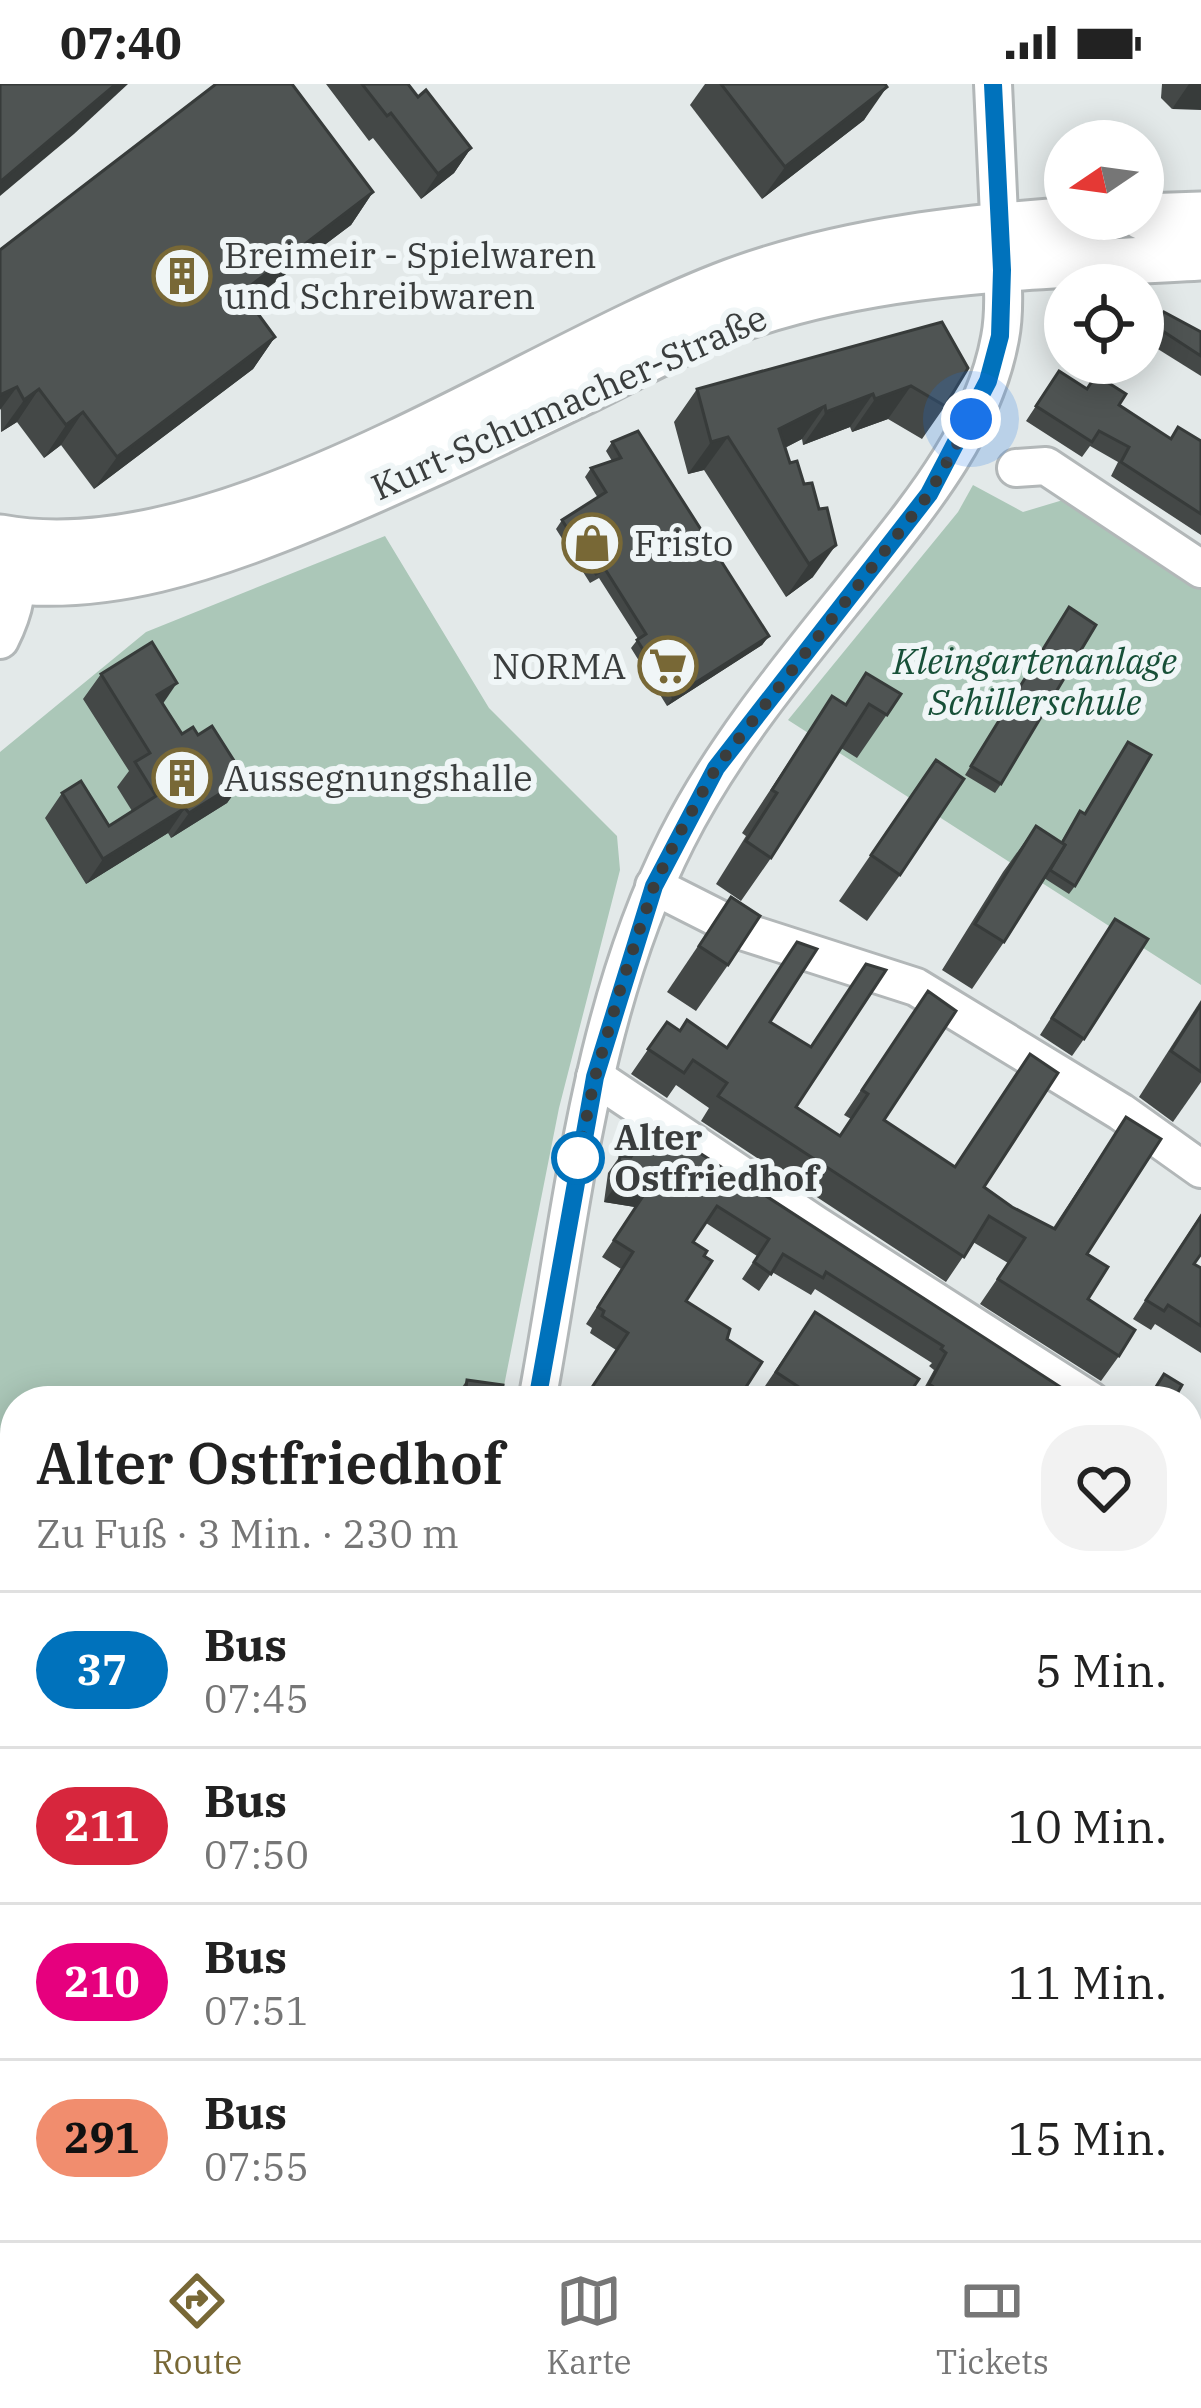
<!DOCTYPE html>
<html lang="de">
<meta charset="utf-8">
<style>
body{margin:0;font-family:"IBM Plex Serif",serif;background:#f2f2f2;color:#222;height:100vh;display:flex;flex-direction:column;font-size:45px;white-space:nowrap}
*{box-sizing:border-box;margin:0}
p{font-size:39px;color:#767676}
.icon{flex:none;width:66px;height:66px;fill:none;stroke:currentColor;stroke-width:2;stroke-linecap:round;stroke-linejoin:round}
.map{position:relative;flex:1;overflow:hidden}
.sheet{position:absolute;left:0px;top:1302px;width:1203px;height:855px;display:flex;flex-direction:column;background:#fff;border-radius:48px 48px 0 0;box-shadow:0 6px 30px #0003}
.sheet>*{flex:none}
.badge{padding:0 24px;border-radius:39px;font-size:42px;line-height:78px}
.needle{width:78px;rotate:257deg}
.controls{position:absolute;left:1044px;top:36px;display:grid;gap:24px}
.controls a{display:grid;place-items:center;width:120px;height:120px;border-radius:50%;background:#fff;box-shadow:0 6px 30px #0003;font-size:60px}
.you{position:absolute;width:60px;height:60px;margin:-30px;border:9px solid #fff;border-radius:50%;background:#1a73e8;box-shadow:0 0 0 18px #1a73e833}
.map>.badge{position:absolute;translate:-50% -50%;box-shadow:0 0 0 6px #fff}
.round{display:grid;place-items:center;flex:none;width:126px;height:126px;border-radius:48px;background:#f2f2f2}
.summary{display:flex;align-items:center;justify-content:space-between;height:204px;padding:0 36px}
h1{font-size:57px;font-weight:600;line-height:90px}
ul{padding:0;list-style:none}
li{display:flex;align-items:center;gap:36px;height:156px;padding:0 36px;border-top:3px solid #e0e0e0}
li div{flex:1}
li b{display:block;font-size:45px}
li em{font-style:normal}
li .badge{min-width:132px;font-weight:700;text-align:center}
.status{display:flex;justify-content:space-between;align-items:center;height:84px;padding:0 60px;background:#fff;direction:ltr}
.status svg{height:33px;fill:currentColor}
.menu{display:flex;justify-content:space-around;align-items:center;height:168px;border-top:3px solid #e0e0e0;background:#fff;font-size:33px;color:#767676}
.menu a{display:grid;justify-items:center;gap:6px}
.menu .active{color:#786836}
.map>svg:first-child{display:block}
</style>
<div class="status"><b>07:40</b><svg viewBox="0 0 49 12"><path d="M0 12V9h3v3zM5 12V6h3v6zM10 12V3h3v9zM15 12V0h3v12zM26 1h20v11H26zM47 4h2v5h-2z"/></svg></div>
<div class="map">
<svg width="1201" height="2156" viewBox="0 0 1201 2156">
<rect width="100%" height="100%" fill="#e3e9e9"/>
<!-- green -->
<g fill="#abc7b8">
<path d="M973 401 1023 428 1073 413 1201 496V901L788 636 958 428Z"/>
<path d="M385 452 489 624 617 752 620 786 559 1024 501 1317H15V1538L0 1516V668L146 548Z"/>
</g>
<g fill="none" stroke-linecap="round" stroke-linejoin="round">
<!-- minor casing -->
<g stroke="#b2b7b8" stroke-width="42">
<g id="minor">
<path d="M1016 384 1046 382 1201 485"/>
<path d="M0 556C15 526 20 504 12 471"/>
<path d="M654 802 745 848 916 903 1121 1028 1201 1085"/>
<path d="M595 993 816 1141 1091 1317"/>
<path d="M537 1317C572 1129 589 928 677 755 722 666 787 587 849 510 909 434 982 353 1000 254 1006 223 1002 186 1000 154 998 103 995 51 993 0"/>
<path d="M1188 1379 1201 1388"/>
<path d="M1188 1541 1201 1519"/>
<path d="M1188 1618 1201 1598"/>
<path d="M89 2156 111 2142"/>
<path d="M474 2156 478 2142"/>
<path d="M841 2156 854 2142"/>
</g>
</g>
<!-- major casing -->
<g stroke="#b2b7b8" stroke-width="51">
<g id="major">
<path d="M1143 133 1201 131"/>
<path d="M0 454C222 495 526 275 732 198 846 156 971 143 1091 135"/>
<path d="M0 495C105 510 212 473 307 434 400 396 490 352 580 309 625 287 671 261 718 242 871 182 1040 183 1201 173"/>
</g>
</g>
<!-- minor -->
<use href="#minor" stroke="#fff" stroke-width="36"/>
<!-- major -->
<use href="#major" stroke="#fff" stroke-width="45"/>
<!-- tram -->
<g stroke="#7e8282" stroke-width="3">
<path d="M1188 1591 1201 1569"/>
<path d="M835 2156 844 2142"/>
</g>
</g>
<!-- wall -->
<g fill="#444847">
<path d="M326 0H408L418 13 471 64 454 89 421 115 373 54 369 57Z"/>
<path d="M705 0H885L864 36 762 115 690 21Z"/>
<path d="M1162 0H1201L1172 25 1161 14Z"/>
<path d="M373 108 351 141 249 218 275 253 253 285 94 405 61 361 44 374 17 338 1 348 0 166Z"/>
<path d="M1164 228 1201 248V292L1145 257Z"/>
<path d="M942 238 945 322 922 355 888 335 852 348 850 343 803 361 802 355 785 364 813 493 786 513 704 386 688 390 674 338 697 305Z"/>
<path d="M1059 287 1086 305 1119 321 1170 355 1201 357V451L1111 392 1118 378 1090 362 1082 373 1026 337Z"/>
<path d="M612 358 769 552 762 561 667 622 631 564 638 555 599 494 590 499 556 445 562 436 598 414 585 393 591 384 612 377 606 367Z"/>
<path d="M1069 523 1001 700 995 709 965 691Z"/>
<path d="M866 589 901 610 857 674 841 664 771 774 741 817 716 800 746 752 742 749 832 612 845 620Z"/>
<path d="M101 590 163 619 182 650 198 651 245 694 227 719 171 754 168 749 86 800 45 734 62 709 109 742 132 727 117 703 129 687 83 615Z"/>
<path d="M936 676 900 791 867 837 839 817Z"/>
<path d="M1080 727 1075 802 1069 810 1044 794 1004 858 972 905 942 886 1003 788 1036 742 1061 758Z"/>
<path d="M731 813 728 881 696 927 667 908Z"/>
<path d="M1104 851 1084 955 1072 972 1040 951Z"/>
<path d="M866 880 796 1023 840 1052 851 1035 844 1031 928 907 884 1036 1012 1123 1053 1144 1126 1033 1087 1170 1088 1215 1119 1272 1101 1297 980 1220 1008 1179 973 1158 946 1198 701 1037 709 1024 676 1001 667 1014 631 990 667 938 680 947 726 964 770 938 810 963Z"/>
<path d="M1201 916V998L1173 1038 1139 1013Z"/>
<path d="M620 1072 631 1073 1082 1317H917L934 1286 929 1282 932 1279 815 1205 811 1211 772 1188 759 1207 742 1195 757 1172 706 1139 693 1158 686 1217 727 1255 737 1317H583L616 1266 590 1249 592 1244 586 1240 621 1185 602 1173 635 1123 604 1118 608 1089Z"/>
<path d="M1201 1130 1194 1180 1201 1184V1269L1155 1240 1151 1246 1133 1235Z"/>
<path d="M815 1228 904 1317H755Z"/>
<path d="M467 1296 501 1317H455V1313Z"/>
<path d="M1201 1388V1473L1189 1490 1188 1405Z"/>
<path d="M1201 1645V1731L1188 1723V1647Z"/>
<path d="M15 1793V1879L0 1856V1803Z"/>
<path d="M15 1906V1983L6 1989 0 1980V1916Z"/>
<path d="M182 2142H336L343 2156H271L264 2143 245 2156H191Z"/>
<path d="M504 2142H670L662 2156H500Z"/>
<path d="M1116 2142H1188L1201 2156H1114L1110 2154Z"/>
<path d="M363 2148 409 2151 429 2156H357Z"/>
</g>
<!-- shaded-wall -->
<g fill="#373b3a">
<path d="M116 0H128L74 50 0 112V98Z"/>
<path d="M1189 0H1201V26L1172 25Z"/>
<path d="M887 3 864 36 762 115 785 83Z"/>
<path d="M471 64 454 89 421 115 438 90Z"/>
<path d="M373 108 351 141 219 240 242 208Z"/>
<path d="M275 253 253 285 94 405 117 373Z"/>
<path d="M911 302 888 335 852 348 875 315Z"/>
<path d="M17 303 0 326V311Z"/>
<path d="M39 305 17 338 1 348 24 316Z"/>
<path d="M873 310 850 343 803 361 826 328Z"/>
<path d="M825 322 802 355 756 378 779 345Z"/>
<path d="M83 328 61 361 44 374 66 341Z"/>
<path d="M728 353 704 386 688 390 711 358Z"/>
<path d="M836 461 813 493 786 513 809 480Z"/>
<path d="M769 552 762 561 667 622 673 613Z"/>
<path d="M177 599 160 624 157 611Z"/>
<path d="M245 694 227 719 171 754 189 729Z"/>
<path d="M185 724 168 749 86 800 103 775Z"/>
<path d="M616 1101 647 1106 635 1123 604 1118Z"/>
<path d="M15 2121V2131L0 2140V2131Z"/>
<path d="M254 2142H265L245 2156H233Z"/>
<path d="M646 2142 667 2150 662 2156H632Z"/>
</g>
<!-- building -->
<g fill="#4f5453" stroke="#373b3a" stroke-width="3">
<path d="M0 0H116L0 98Z"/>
<path d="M216 0H292L373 108 242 208 275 253 117 373 83 328 66 341 39 305 24 316 17 303 0 311V166Z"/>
<path d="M362 0H408L418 13 426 6 471 64 438 90 391 29 387 32Z"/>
<path d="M721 0H885L887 3 785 83Z"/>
<path d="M1164 228 1201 248V272L1155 242Z"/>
<path d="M942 238 968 284 945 322 911 302 875 315 873 310 826 328 825 322 779 345 790 379 797 377 804 400 812 399 819 425 827 424 836 461 809 480 728 353 711 358 697 305Z"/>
<path d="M1059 287 1087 305 1096 291 1126 310 1119 321 1171 355 1178 343 1201 357V430L1121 378 1129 363 1099 347 1092 358 1036 322Z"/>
<path d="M638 347 769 552 673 613 637 556 646 550 605 485 596 490 562 436 606 408 591 384 621 374 612 358Z"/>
<path d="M1069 523 1096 541 1001 700 971 682Z"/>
<path d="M152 558 177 599 157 611 182 650 193 643 198 651 212 642 245 694 189 729 185 724 103 775 62 709 81 697 109 742 156 712 135 678 150 669 101 590Z"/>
<path d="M866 589 901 610 887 631 869 620 771 774 746 757 777 709 772 706 832 612 846 621Z"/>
<path d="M1128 658 1151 671 1075 802 1050 786 1065 761 1062 759 1080 727 1085 730Z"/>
<path d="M936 676 964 695 900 791 871 771Z"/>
<path d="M1036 742 1065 761 1004 858 975 840Z"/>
<path d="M731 813 760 832 728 881 699 862Z"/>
<path d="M1115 835 1148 855 1084 955 1052 934Z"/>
<path d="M797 858 817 865 770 938 811 963 866 880 886 886 796 1023 840 1052 868 1010 862 1006 928 907 956 927 884 1036 955 1083 1030 970 1058 989 984 1103 1012 1123 1055 1145 1126 1033 1161 1055 1087 1170 1108 1183 1088 1215 1135 1246 1119 1272 998 1195 1025 1154 989 1132 964 1173 718 1012 727 999 693 976 684 989 648 965 667 938 680 947 687 936 727 964Z"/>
<path d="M1201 920V988L1171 967Z"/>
<path d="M655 1040 1082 1317H955L929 1300 946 1269 941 1265 943 1262 826 1188 823 1194 783 1170 771 1190 754 1178 769 1155 717 1122 693 1158 707 1167 704 1172 712 1177 686 1217 730 1245 727 1255 762 1278 737 1317H589L585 1314 628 1249 602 1232 604 1227 598 1223 633 1168 614 1156 647 1106 616 1101 620 1072 631 1073Z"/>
<path d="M1201 1132V1170L1194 1180 1201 1184V1242L1168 1221 1164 1227 1146 1216Z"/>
<path d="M815 1228 919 1295 904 1317H820L776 1288Z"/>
<path d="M1164 1290 1182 1301 1173 1317H1162L1151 1311Z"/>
<path d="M467 1296 503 1301 501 1317H464Z"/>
<path d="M1201 1388V1466L1188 1458V1405Z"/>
<path d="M1193 1640 1201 1645V1706L1188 1698V1648Z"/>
<path d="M15 1793V1842L0 1818V1803Z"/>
<path d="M1188 1822 1201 1830V1865L1194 1876 1188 1872Z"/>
<path d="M15 1906V1966L9 1956 0 1961V1916Z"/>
<path d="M3 2046 15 2064V2121L0 2131V2047Z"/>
<path d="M1188 2070 1195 2073 1188 2089Z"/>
<path d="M1188 2130 1201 2136V2156H1165L1134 2142H1188Z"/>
<path d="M203 2142H254L233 2156H212Z"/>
<path d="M282 2142H336L343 2156H290Z"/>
<path d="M369 2142H415L407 2150 429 2156H373L363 2148Z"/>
<path d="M513 2142H641L648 2144 643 2156H508Z"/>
<path d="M646 2142H670L667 2150Z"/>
<path d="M739 2142H792L783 2156H730Z"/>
<path d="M944 2142H998L1020 2156 1028 2142H1090L1081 2156H935Z"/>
<path d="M166 2145 173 2156H152Z"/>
<path d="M882 2149 892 2156H877Z"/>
</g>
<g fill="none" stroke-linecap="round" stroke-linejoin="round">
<!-- line casing -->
<g stroke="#fff" stroke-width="27">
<path id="line" d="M537 1317 595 993 654 802 716 684 929 410 988 297 1000 252 1002 186 993 0"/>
</g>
<!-- line -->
<use href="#line" stroke="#0072bc" stroke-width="18"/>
<!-- walk -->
<path stroke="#3a3d3d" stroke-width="12" stroke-dasharray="0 21.6" d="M578 1074 595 993 623 896 654 802 678 752 716 684 929 410 971 335"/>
</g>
<!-- icons -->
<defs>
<g id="building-ring" transform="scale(3)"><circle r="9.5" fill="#f0f6f7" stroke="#786836" stroke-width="1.5"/><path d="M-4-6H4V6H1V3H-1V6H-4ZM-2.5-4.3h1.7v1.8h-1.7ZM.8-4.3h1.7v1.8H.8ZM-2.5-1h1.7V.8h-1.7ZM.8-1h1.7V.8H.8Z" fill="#786836"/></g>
<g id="shop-ring" transform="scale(3)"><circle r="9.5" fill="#f0f6f7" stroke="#786836" stroke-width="1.5"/><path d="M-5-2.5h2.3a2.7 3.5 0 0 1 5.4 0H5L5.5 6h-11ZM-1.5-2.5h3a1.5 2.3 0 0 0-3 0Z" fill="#786836"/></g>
<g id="supermarket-ring" transform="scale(3)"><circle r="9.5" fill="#f0f6f7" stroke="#786836" stroke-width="1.5"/><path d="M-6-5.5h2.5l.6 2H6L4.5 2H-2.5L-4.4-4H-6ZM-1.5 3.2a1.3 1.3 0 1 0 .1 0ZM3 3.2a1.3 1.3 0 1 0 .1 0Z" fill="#786836"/></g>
</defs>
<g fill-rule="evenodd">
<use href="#building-ring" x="182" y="192"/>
<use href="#shop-ring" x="592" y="459"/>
<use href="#supermarket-ring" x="668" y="582"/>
<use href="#building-ring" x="182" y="694"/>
</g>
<!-- markers -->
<circle fill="#fff" stroke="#0072bc" stroke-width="6" cx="578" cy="1074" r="24"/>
<g text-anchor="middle" stroke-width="12" stroke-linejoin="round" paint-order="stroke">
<!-- poi labels -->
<g font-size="36" fill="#3a3d3d" stroke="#f0f6f7" text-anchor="start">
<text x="224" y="184">Breimeir - Spielwaren<tspan x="224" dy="41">und Schreibwaren</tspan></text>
<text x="634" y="472">Fristo</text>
<text x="626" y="595" text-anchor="end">NORMA</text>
<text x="224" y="707">Aussegnungshalle</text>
</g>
<!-- street labels -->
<g font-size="36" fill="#3a3d3d" stroke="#f0f6f7">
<text transform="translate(569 318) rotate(-24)" y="13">Kurt-Schumacher-Straße</text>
</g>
<!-- park labels -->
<g font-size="36" font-style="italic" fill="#175038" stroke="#f0f6f7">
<text x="1035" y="590">Kleingartenanlage<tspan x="1035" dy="41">Schillerschule</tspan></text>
</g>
<!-- stop labels -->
<g font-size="36" font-weight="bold" fill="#3a3d3d" stroke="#f0f6f7" text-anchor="start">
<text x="614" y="1066">Alter<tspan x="614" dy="41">Ostfriedhof</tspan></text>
</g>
</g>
</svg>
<div class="controls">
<a><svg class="needle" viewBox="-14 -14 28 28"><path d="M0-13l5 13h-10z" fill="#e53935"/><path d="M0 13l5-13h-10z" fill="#767676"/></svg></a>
<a><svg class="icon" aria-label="locate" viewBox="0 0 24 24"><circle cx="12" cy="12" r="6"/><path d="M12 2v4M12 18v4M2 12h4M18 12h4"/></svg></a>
</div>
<div class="you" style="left:971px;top:335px"></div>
<section class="sheet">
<div class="summary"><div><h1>Alter Ostfriedhof</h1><p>Zu Fuß · 3 Min. · 230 m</p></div><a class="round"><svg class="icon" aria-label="heart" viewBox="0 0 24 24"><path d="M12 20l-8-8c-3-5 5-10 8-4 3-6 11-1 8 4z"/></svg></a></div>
<ul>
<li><span class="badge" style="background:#0072bc;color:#fff">37</span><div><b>Bus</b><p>07:45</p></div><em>5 Min.</em></li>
<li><span class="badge" style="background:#d7263d;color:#fff">211</span><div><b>Bus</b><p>07:50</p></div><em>10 Min.</em></li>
<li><span class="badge" style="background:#e6007e;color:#fff">210</span><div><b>Bus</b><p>07:51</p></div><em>11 Min.</em></li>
<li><span class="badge" style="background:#f18d6e;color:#111">291</span><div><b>Bus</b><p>07:55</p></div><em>15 Min.</em></li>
</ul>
</section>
</div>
<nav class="menu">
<a class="active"><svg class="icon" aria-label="directions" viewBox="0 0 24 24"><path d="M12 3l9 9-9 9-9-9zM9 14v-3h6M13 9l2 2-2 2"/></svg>Route</a>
<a><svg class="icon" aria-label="map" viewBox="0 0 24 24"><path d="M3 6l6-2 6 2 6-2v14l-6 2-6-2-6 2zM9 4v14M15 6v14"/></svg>Karte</a>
<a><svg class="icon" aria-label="tickets" viewBox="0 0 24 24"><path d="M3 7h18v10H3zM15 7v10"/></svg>Tickets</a>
</nav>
